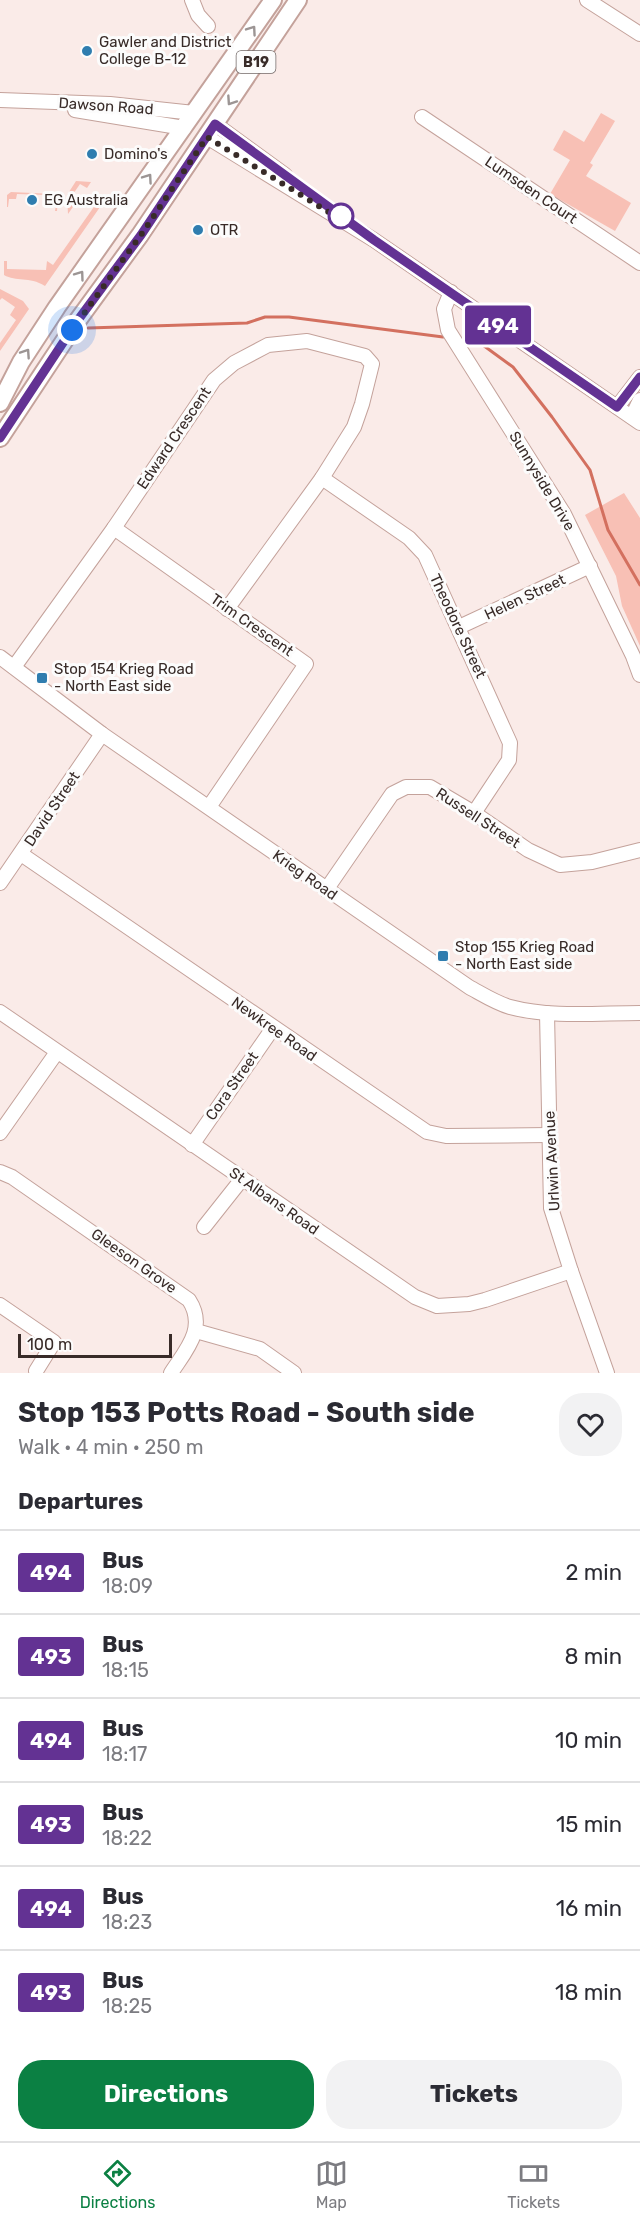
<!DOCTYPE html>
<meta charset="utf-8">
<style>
body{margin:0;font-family:Rubik,sans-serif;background:#f2f2f3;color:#2b2b33;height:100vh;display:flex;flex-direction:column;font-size:22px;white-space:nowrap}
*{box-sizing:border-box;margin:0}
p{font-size:20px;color:#7c7c81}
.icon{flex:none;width:33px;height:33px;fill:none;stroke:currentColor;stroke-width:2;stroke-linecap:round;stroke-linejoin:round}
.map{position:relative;height:1373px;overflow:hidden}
.details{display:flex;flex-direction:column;background:#fff;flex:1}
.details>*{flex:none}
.badge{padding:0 12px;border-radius:4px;font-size:21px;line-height:39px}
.scale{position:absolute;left:18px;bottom:15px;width:154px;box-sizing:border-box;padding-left:6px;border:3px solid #382b28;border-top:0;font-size:16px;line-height:21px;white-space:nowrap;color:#382b28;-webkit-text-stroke:4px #fcfcfc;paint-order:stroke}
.you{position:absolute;width:30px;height:30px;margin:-15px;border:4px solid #fff;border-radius:50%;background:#1a73e8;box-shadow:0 0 0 9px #1a73e833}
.map>.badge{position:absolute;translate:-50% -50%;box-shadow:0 0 0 3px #fff}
h2{padding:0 18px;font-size:22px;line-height:54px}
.round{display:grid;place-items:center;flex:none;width:63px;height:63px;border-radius:24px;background:#f2f2f3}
.head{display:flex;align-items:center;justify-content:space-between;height:102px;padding:0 18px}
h1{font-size:28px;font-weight:700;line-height:45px}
.primary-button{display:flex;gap:12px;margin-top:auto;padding:12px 18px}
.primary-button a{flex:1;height:69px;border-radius:24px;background:#0b8043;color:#fff;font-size:24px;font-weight:700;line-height:69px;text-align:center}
.primary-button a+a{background:#f2f2f3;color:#2b2b33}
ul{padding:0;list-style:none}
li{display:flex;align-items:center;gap:18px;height:84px;padding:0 18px;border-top:2px solid #e1e1e2}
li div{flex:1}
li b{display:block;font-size:22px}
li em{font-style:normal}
li .badge{min-width:66px;font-weight:700;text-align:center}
.tab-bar{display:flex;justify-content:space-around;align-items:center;height:84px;border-top:2px solid #e1e1e2;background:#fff;font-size:16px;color:#7c7c81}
.tab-bar a{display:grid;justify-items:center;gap:3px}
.tab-bar .on{color:#0b8043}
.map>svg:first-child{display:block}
</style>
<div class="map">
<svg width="640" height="1373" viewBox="0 0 640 1373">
<rect width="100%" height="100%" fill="#faebe8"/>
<!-- green -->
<g fill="#f8c0b5">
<path d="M601 113 615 121 590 163 593 165 586 176 631 203 615 231 550 194 570 160 553 150 564 130 584 142Z"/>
<path d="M76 181 91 182 87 188 80 184 69 200 75 204 68 214 67 195Z"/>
<path d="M11 192 54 194 58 197 57 211H55L56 204H52V200H48V195L17 194 16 199H9L8 207H7V195Z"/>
<path d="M103 194 107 197 45 286C29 276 16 282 4 275V261H7V269L46 270 47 261 53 265Z"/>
<path d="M0 289 23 301 29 309 0 351V343L16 320 10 315 15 307 2 298 0 300Z"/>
<path d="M624 493 640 518V646L622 606 616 576 585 515Z"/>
</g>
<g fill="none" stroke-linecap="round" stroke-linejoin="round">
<!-- stream -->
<g stroke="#d3705f" stroke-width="3">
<path d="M88 328 247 323 265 317H289L443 337"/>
<path d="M471 342 480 343 513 367 552 417 590 470 608 530 640 585"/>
</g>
<!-- minor casing -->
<g stroke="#c4a29b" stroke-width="16">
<g id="minor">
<path d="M192 0 198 15 208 26"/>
<path d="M587 0 640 34"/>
<path d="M0 100 110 104 194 113"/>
<path d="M75 110 184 128"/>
<path d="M422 117 640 263"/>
<path d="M215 124 285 175"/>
<path d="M207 137 374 240 640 423"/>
<path d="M451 292 444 309 448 330 564 514 633 656 640 675"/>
<path d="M617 407 640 377"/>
<path d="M632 417 640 400"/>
<path d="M322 478 409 538 425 555 510 743 509 760 474 813"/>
<path d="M114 528 306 664 209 807"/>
<path d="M459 627 590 566"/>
<path d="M0 657 102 734 469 987C482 994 496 1003 510 1007 551 1018 598 1013 640 1013"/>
<path d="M14 667 114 528 214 380 234 363 268 345 307 341 365 356 372 364 362 404 354 427 322 478 227 609"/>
<path d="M21 854 427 1132 446 1136 549 1135"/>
<path d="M0 883 102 734"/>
<path d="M326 890 392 794 406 787H430L474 813 528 850 560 865 592 862 640 850"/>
<path d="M0 1012 415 1297 437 1306 469 1304 485 1300 571 1271"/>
<path d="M547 1013 551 1208 571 1271 607 1373"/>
<path d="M0 1133 57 1052"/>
<path d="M192 1145 273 1028"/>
<path d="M0 1172 12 1177 189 1300C207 1328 186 1350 171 1373"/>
<path d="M204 1227 242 1179"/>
<path d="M0 1305 54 1342 36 1371"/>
<path d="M196 1331 260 1349 294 1373"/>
</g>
</g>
<!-- major casing -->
<g stroke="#c4a29b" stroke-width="20">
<g id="major">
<path d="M0 403 21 362 57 307 273 0"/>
<path d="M0 438 78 320 140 235 298 0"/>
</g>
</g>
<!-- minor -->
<use href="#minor" stroke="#fff" stroke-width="14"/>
<!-- major -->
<use href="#major" stroke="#fff" stroke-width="16"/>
</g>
<!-- one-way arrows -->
<defs><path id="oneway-chevron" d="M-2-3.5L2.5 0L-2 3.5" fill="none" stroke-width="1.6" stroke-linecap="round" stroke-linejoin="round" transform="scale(1.5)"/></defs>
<g stroke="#9c9594">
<use href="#oneway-chevron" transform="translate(252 30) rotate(-55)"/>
<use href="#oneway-chevron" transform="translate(231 101) rotate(124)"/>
<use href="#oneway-chevron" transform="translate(148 178) rotate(-55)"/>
<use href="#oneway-chevron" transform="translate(80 275) rotate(-54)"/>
<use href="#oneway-chevron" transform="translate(26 353) rotate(-56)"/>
</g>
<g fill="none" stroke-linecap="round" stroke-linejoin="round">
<!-- line casing -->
<g stroke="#fff" stroke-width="14">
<path id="line" d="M0 438 78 320 141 235 215 124 374 240 617 407 640 377"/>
</g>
<!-- line -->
<use href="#line" stroke="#633293" stroke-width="9"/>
<!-- walk -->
<path stroke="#382b28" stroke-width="6" stroke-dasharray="0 10.8" d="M72 330 141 235 207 137 335 216H341"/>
</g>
<!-- markers -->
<g fill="#2f7daf" stroke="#fcfcfc" stroke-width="2">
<circle cx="87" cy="51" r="6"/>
<circle cx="92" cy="154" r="6"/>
<circle cx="32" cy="200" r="6"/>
<circle cx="198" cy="230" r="6"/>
<rect x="36" y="672" width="12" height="12" rx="3"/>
<rect x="437" y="950" width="12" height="12" rx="3"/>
</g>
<circle fill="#fff" stroke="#633293" stroke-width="3" cx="341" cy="216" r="12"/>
<g text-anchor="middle" stroke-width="6" stroke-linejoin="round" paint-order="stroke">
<!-- shield labels -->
<rect fill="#fcfcfc" stroke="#736a68" stroke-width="1.5" x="236.5" y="51" width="39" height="22" rx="4.5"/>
<g font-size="14" font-weight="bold" fill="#382b28">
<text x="256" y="67">B19</text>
</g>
<!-- poi labels -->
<g font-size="15" fill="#382b28" stroke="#fcfcfc" text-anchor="start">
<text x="99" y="47">Gawler and District<tspan x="99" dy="17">College B-12</tspan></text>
<text x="104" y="159">Domino's</text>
<text x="44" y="205">EG Australia</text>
<text x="210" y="235">OTR</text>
<text x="54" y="674">Stop 154 Krieg Road<tspan x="54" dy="17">- North East side</tspan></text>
<text x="455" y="952">Stop 155 Krieg Road<tspan x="455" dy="17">- North East side</tspan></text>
</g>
<!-- street labels -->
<g font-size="15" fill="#382b28" stroke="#fcfcfc">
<text transform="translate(106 106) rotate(4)" y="5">Dawson Road</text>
<text transform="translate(531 190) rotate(34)" y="5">Lumsden Court</text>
<text transform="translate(174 438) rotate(-56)" y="5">Edward Crescent</text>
<text transform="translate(542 481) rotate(59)" y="5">Sunnyside Drive</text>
<text transform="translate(525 597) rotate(-25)" y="5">Helen Street</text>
<text transform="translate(252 625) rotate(35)" y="5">Trim Crescent</text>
<text transform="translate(458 626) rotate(65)" y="5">Theodore Street</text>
<text transform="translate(52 809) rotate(-56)" y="5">David Street</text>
<text transform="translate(478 818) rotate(33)" y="5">Russell Street</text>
<text transform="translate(305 875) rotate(35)" y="5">Krieg Road</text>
<text transform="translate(274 1029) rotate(35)" y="5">Newkree Road</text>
<text transform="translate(232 1086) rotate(-55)" y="5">Cora Street</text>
<text transform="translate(552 1161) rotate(-93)" y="5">Urlwin Avenue</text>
<text transform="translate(274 1201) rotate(35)" y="5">St Albans Road</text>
<text transform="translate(134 1261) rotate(35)" y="5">Gleeson Grove</text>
</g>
</g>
</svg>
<div class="scale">100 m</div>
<div class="you" style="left:72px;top:330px"></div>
<b class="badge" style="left:498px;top:325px;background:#633293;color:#fff">494</b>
</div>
<section class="details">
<div class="head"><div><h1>Stop 153 Potts Road - South side</h1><p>Walk · 4 min · 250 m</p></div><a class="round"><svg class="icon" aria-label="heart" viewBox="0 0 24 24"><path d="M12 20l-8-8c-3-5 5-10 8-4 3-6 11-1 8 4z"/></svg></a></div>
<h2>Departures</h2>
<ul>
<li><span class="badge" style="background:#633293;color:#fff">494</span><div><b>Bus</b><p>18:09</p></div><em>2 min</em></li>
<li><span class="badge" style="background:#633293;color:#fff">493</span><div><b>Bus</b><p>18:15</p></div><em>8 min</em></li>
<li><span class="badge" style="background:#633293;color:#fff">494</span><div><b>Bus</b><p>18:17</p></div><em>10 min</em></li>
<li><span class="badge" style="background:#633293;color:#fff">493</span><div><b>Bus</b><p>18:22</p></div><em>15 min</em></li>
<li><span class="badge" style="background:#633293;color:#fff">494</span><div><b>Bus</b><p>18:23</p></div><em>16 min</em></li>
<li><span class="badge" style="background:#633293;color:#fff">493</span><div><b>Bus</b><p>18:25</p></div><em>18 min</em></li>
</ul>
<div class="primary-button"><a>Directions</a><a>Tickets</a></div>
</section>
<nav class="tab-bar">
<a class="on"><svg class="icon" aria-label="directions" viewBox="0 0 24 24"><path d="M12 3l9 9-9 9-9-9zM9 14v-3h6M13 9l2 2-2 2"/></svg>Directions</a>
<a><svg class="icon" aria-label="map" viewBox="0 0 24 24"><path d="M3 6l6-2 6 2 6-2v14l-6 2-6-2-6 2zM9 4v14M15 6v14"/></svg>Map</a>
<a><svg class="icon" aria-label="tickets" viewBox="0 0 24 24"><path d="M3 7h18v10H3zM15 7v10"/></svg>Tickets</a>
</nav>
